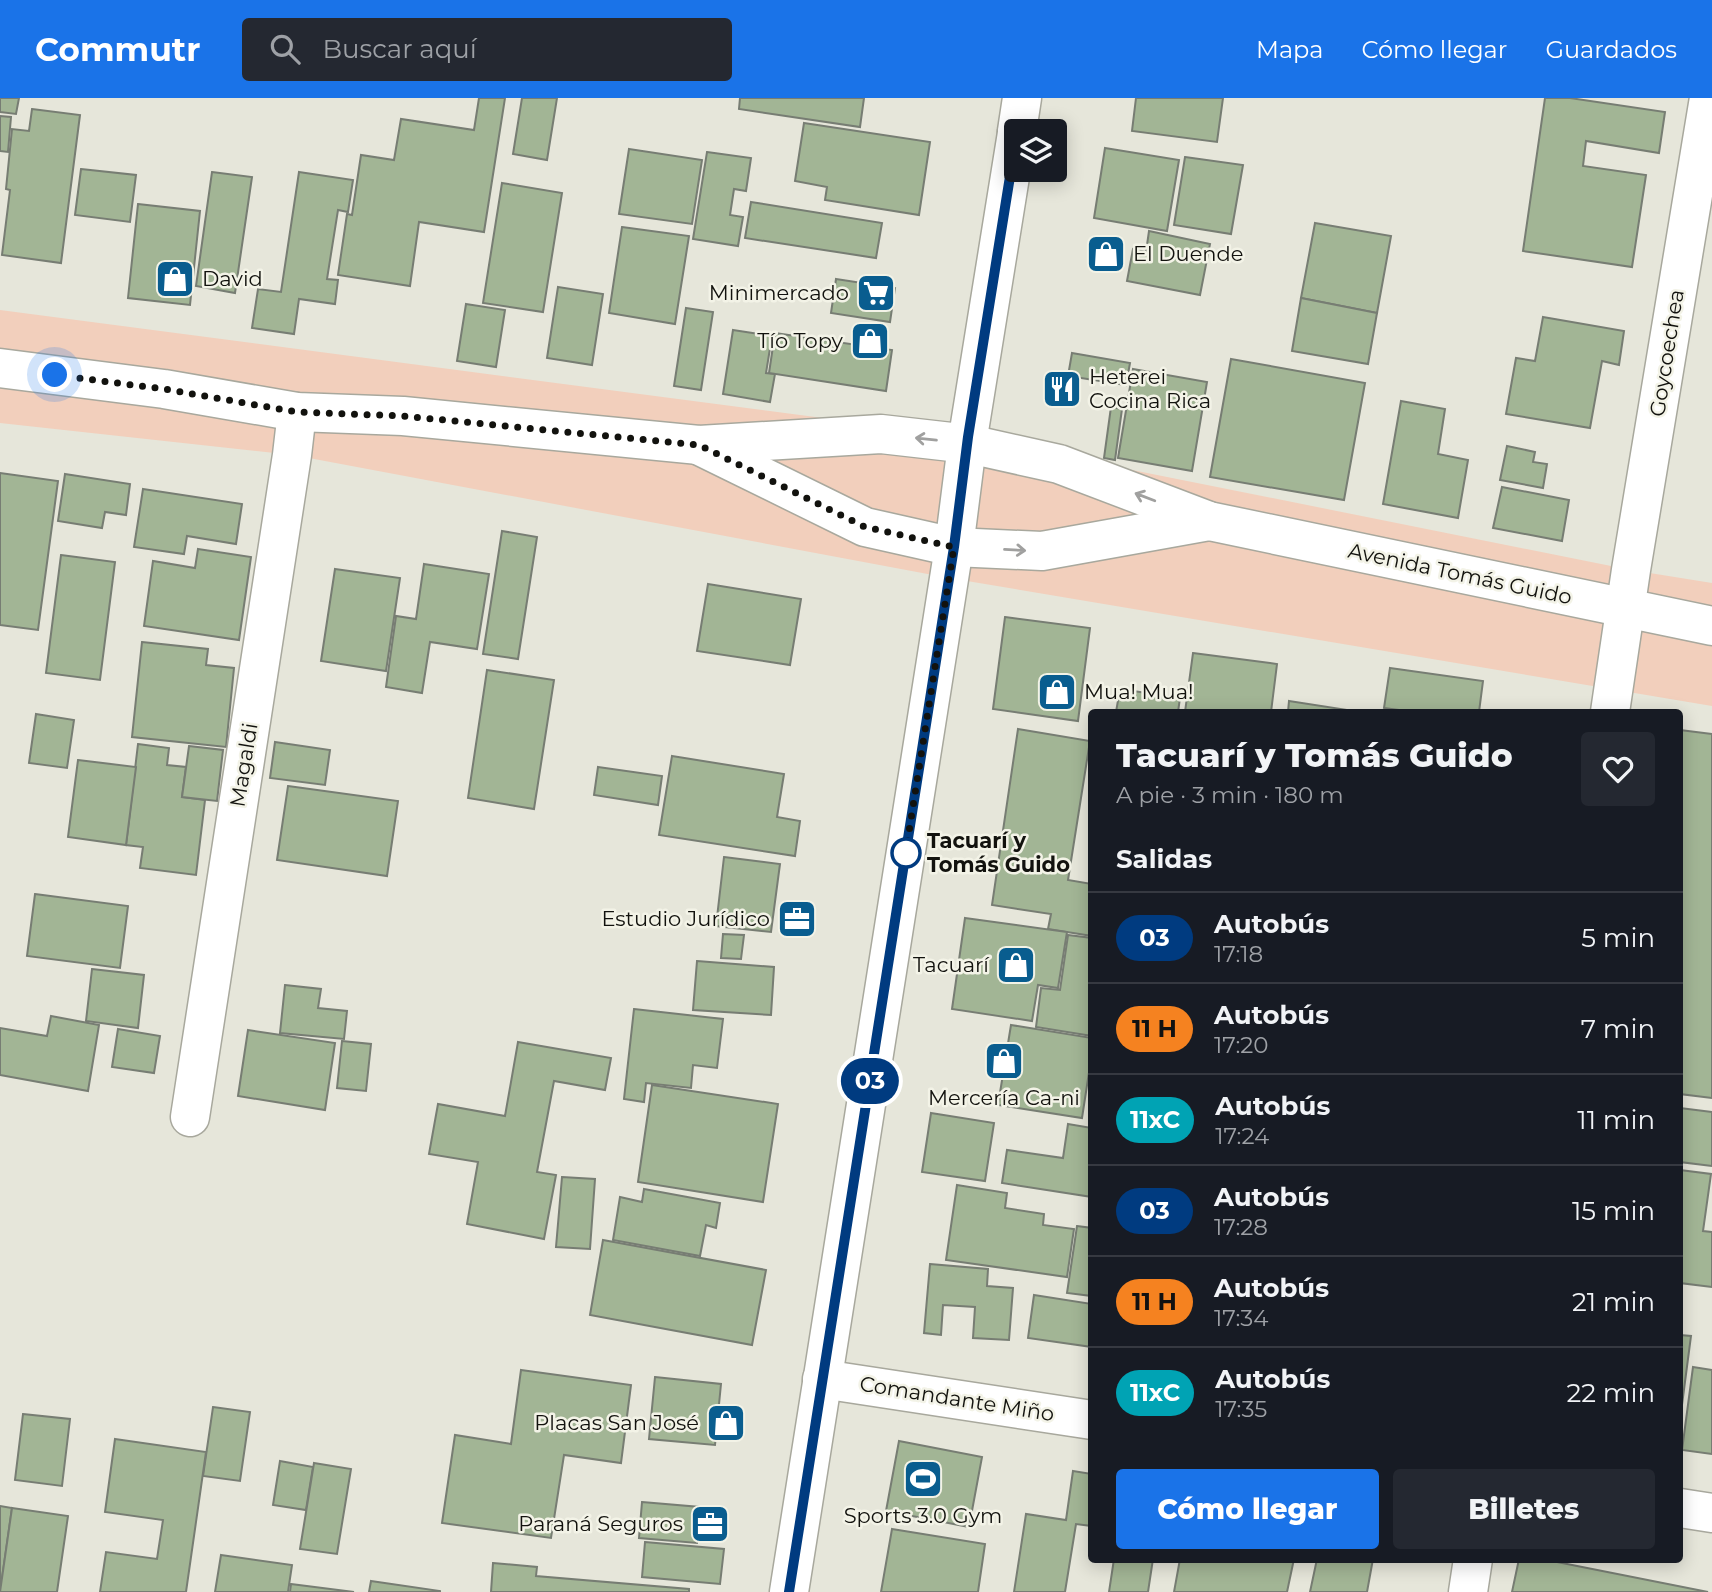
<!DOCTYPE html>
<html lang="es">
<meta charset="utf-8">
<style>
body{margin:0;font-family:Montserrat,sans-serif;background:#242831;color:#f1f3f6;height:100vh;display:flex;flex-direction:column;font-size:26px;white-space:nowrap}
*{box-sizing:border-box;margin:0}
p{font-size:23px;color:#9ea1a6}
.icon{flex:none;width:38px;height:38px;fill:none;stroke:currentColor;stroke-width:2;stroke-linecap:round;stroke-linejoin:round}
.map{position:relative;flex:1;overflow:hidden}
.panel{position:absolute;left:1088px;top:611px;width:595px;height:854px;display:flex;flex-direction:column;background:#171b24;border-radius:7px;box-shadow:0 4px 18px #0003}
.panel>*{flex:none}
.badge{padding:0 14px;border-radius:23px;font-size:24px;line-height:46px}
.tools{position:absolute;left:1004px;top:21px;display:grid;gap:14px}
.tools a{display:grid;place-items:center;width:63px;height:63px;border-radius:7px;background:#171b24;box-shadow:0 4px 18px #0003;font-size:35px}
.you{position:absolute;width:35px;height:35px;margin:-18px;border:5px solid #fff;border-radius:50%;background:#1a73e8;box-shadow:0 0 0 10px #1a73e833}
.map>.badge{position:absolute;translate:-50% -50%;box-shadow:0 0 0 4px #fff}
h2{padding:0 28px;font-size:26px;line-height:63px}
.round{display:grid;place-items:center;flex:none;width:74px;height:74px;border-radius:7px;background:#242831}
.headline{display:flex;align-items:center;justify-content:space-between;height:119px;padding:0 28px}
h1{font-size:33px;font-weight:800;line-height:52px}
.action{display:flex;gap:14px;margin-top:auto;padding:14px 28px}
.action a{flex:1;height:80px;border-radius:7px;background:#1a73e8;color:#fff;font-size:28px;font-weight:800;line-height:80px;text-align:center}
.action a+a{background:#242831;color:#f1f3f6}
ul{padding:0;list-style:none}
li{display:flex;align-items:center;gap:21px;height:91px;padding:0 28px;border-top:2px solid #363941}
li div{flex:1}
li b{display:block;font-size:26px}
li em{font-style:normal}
li .badge{min-width:77px;font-weight:700;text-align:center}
header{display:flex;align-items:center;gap:42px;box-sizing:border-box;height:98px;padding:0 35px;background:#1a73e8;color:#fff}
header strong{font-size:33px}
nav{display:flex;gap:38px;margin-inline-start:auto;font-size:24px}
.search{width:490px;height:63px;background:#242831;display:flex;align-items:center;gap:18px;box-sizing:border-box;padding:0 24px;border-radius:7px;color:#9ea1a6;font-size:26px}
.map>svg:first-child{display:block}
</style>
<header>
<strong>Commutr</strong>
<div class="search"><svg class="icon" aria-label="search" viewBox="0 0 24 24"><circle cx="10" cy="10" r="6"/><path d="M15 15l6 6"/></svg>Buscar aquí</div>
<nav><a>Mapa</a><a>Cómo llegar</a><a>Guardados</a></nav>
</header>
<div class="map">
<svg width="1712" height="1494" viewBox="0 0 1712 1494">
<rect width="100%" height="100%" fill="#e6e6da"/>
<!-- green -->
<path fill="#f2cfbc" d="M0 212 968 339 1631 472 1712 485V608L949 480 293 357 0 325Z"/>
<!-- building -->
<g fill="#a2b595" stroke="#777d73" stroke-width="2">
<path d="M0 0H19L16 16 0 14Z"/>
<path d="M479 0H505L484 134 419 124 410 188 338 177 347 116 352 117 361 57 394 62 401 21 474 32Z"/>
<path d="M522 0H557L547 62 513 56Z"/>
<path d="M740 0H864L860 29 739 11Z"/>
<path d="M1136 0H1223L1217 44 1132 33Z"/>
<path d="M1545 0H1570L1665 14 1659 55 1586 43 1583 68 1646 77 1632 169 1523 153Z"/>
<path d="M32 11 80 17 61 165 2 157 10 92 6 91 12 31 29 33Z"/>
<path d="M0 18 11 19 8 54 0 53Z"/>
<path d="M804 25 930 44 919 117 825 102 827 89 795 83Z"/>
<path d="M1105 50 1179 62 1167 133 1094 120Z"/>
<path d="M629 51 702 62 692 126 619 116Z"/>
<path d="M707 54 751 60 746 93 734 91 730 117 743 119 738 148 693 141Z"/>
<path d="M1185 59 1243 67 1231 136 1174 127Z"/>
<path d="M81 71 136 77 130 124 75 117Z"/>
<path d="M212 74 252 79 235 195 196 188Z"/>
<path d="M299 74 353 82 348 114 338 112 327 181 338 182 335 206 299 201 294 236 252 230 258 191 281 194Z"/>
<path d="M502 85 562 95 543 214 483 205Z"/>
<path d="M751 104 882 125 876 160 745 140Z"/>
<path d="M138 106 200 113 190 207 128 200Z"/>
<path d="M1315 125 1391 138 1377 215 1301 200Z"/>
<path d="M622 129 689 138 675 226 609 215Z"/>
<path d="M1149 133 1210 146 1200 197 1127 183 1133 151 1146 154Z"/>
<path d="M836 181 895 190 890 224 831 215Z"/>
<path d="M558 189 603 196 592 267 547 260Z"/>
<path d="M1301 200 1377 215 1368 266 1292 253Z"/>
<path d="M466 206 505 212 496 269 457 263Z"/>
<path d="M686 210 713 214 701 292 674 288Z"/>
<path d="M1543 219 1624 233 1619 267 1602 263 1590 330 1506 316 1516 260 1535 263Z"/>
<path d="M733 232 772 238 766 275 775 276 770 304 723 296Z"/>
<path d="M775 235 892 252 886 293 769 275Z"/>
<path d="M1072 255 1130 265 1126 287 1068 278Z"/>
<path d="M1231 261 1365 285 1344 402 1210 379Z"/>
<path d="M1133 271 1207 284 1192 373 1118 360Z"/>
<path d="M1401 303 1445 311 1438 356 1468 362 1458 420 1383 406Z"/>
<path d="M1111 309 1122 311 1115 362 1104 360Z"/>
<path d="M1507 348 1535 354 1533 364 1547 366 1543 390 1500 382Z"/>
<path d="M0 375 58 383 38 532 0 527Z"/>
<path d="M65 376 130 386 126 417 105 414 102 430 58 423Z"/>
<path d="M1502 389 1569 402 1562 443 1493 430Z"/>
<path d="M143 391 242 406 236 446 187 438 184 456 134 449Z"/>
<path d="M502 433 537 439 518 561 483 556Z"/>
<path d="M198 451 251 459 239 542 144 528 153 463 195 470Z"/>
<path d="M61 457 115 464 100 582 46 575Z"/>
<path d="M424 466 489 476 477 551 430 544 422 595 386 589 396 518 416 521Z"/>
<path d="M335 471 400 480 386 573 321 563Z"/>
<path d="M708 486 801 501 790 567 697 553Z"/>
<path d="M1005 519 1090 530 1078 623 993 611Z"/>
<path d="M142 544 208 551 206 567 234 570 226 649 132 639Z"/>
<path d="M1193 555 1277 566 1271 614H1185Z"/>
<path d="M1390 570 1483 583 1479 614H1414L1384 610Z"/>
<path d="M487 572 554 582 534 711 468 700Z"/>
<path d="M1120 591 1180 600 1178 614H1116Z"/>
<path d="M1289 603 1354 613V614H1288Z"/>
<path d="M36 616 74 622 67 670 29 665Z"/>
<path d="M1018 631 1090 643 1068 782 1092 786V838L1048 831 1051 816 992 807Z"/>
<path d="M1680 632 1712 636V1000L1680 996Z"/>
<path d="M275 644 330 652 325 687 270 680Z"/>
<path d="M138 646 169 650 167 667 186 669 182 699 205 702 196 777 140 770 143 749 126 747Z"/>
<path d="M189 648 223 652 217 703 182 699Z"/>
<path d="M672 658 784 676 777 719 800 723 795 758 659 737Z"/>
<path d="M78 662 136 669 126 747 68 739Z"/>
<path d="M598 669 662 678 658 707 594 697Z"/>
<path d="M288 688 398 703 387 778 277 762Z"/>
<path d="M724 759 780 766 771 834 716 828Z"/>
<path d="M35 796 128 808 120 870 27 858Z"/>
<path d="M965 820 1067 834 1058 890 1038 887 1032 923 952 911Z"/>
<path d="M723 836 744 837 741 861 721 860Z"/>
<path d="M1068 837 1092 840V938L1036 929 1041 890 1060 892Z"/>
<path d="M697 863 774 869 771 917 693 912Z"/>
<path d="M92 871 144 877 138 930 86 923Z"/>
<path d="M285 887 321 891 318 910 347 913 344 941 280 935Z"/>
<path d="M634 911 723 921 717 970 693 967 691 990 646 985 644 1004 624 1001Z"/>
<path d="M51 918 99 927 88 993 0 977V930L47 938Z"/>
<path d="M1011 927 1092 940V955L1082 1020 998 1007Z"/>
<path d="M118 931 160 938 154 975 112 969Z"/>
<path d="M248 932 335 945 325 1012 238 998Z"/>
<path d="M342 943 371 946 366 993 337 990Z"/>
<path d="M518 944 611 960 605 992 554 983 537 1074 556 1077 544 1141 467 1126 478 1064 429 1056 438 1006 505 1018Z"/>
<path d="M652 987 778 1006 763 1104 638 1084Z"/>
<path d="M1680 1010 1712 1014V1068L1680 1064Z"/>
<path d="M931 1015 994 1025 985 1083 922 1074Z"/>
<path d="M1068 1026 1092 1030V1099L1002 1085 1007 1052 1063 1060Z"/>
<path d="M1680 1072 1711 1076 1703 1133 1712 1134V1189L1680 1185Z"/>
<path d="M562 1079 595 1081 590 1151 556 1149Z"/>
<path d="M957 1087 1007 1095 1005 1110 1044 1116 1043 1127 1074 1131 1067 1179 946 1162Z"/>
<path d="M644 1091 720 1105 716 1130 706 1127 700 1158 613 1142 620 1099 642 1104Z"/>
<path d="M1077 1128 1092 1130V1198L1067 1195Z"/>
<path d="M603 1142 766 1172 752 1247 590 1217Z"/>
<path d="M930 1166 988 1171 987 1188 1013 1190 1009 1242 973 1240 975 1209 943 1207 941 1237 924 1235Z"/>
<path d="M1034 1197 1092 1206V1249L1028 1240Z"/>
<path d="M1680 1237 1691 1238 1680 1322Z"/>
<path d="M1693 1269 1712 1272V1356L1682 1352Z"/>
<path d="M521 1272 631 1287 621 1365 564 1357 551 1440 442 1425 455 1337 511 1346Z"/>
<path d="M655 1279 721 1286 715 1347 649 1341Z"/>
<path d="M213 1309 250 1314 240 1383 203 1378Z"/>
<path d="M23 1316 70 1321 62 1388 15 1382Z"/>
<path d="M115 1341 206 1354 186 1494H100L106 1454 157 1461 163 1422 105 1414Z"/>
<path d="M899 1343 982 1359 969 1429 886 1413Z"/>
<path d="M280 1363 313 1369 306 1412 273 1407Z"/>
<path d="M314 1365 351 1371 337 1456 300 1451Z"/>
<path d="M1073 1373 1092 1376V1428L1076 1426 1065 1494H1014L1026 1416 1066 1422Z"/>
<path d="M642 1404 700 1409 697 1445 639 1440Z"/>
<path d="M0 1408 12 1410 1 1487 0 1486Z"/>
<path d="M12 1410 68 1418 57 1494H0Z"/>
<path d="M892 1431 985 1446 978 1494H881Z"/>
<path d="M645 1444 724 1451 720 1486 642 1479Z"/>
<path d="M221 1457 292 1467 288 1494H215Z"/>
<path d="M1114 1461H1153L1148 1494H1109Z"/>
<path d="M1180 1461H1294L1287 1494H1174Z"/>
<path d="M1317 1461H1373L1367 1494H1310Z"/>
<path d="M1519 1461H1542L1708 1494H1512Z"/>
<path d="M493 1465 537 1469 536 1478 689 1491V1494H491Z"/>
<path d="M371 1483 440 1493V1494H369Z"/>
<path d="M291 1486 354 1494H290Z"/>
</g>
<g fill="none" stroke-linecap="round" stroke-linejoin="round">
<!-- street casing -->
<g stroke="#a8a89d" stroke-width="41">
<g id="street">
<path d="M1610 614 1631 472 1709 0"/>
<path d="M190 1019 292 357 297 314"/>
<path d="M822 1281 1092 1322"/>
<path d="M1680 1410 1712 1415"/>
<path d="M1468 1494 1473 1461"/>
</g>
</g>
<!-- secondary casing -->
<g stroke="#a8a89d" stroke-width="41">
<g id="secondary">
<path d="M0 270 164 291 297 314 403 318 699 347 881 336 969 346 1059 366 1209 423 1712 528"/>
<path d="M700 348 865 429 954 449 1042 453 1209 423"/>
</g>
</g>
<!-- primary casing -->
<g stroke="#a8a89d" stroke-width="41">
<g id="primary">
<path d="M1017 33 1022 0"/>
<path d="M789 1494 954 449 968 339 1017 35"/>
</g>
</g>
<!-- street -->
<use href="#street" stroke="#fff" stroke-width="38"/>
<!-- secondary -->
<use href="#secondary" stroke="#fff" stroke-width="38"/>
<!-- primary -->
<use href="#primary" stroke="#fff" stroke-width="38"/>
</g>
<!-- one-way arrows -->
<defs><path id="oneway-shaft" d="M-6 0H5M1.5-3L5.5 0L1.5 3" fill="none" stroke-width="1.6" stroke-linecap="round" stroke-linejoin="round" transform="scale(1.75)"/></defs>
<g stroke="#a0a09f">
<use href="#oneway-shaft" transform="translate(926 341) rotate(-174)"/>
<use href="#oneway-shaft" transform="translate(1145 399) rotate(-159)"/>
<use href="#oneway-shaft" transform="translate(1015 452) rotate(3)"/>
</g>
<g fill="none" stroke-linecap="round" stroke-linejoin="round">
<!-- line casing -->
<g stroke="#fff" stroke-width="16">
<path id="line" d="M789 1494 954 449 968 339 1017 35"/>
</g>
<!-- line -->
<use href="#line" stroke="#003b80" stroke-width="10"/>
<!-- walk -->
<path stroke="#12120e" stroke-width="7" stroke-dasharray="0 12.6" d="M55 277 164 291 297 314 403 318 699 347 865 429 954 449 905 759 906 755"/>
</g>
<!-- icons -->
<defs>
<g id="shop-square" transform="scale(2.0125)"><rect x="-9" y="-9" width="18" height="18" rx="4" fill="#095d8f" stroke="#f3f3e7"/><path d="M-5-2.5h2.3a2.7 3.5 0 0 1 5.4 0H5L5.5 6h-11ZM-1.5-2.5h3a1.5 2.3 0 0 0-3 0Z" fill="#fff"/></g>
<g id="supermarket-square" transform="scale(2.0125)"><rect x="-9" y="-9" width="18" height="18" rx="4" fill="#095d8f" stroke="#f3f3e7"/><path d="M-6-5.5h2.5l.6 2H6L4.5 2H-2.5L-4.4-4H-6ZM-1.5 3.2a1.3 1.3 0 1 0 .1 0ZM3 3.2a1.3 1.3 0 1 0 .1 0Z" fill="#fff"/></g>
<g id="restaurant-square" transform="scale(2.0125)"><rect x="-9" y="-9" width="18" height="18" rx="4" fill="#095d8f" stroke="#f3f3e7"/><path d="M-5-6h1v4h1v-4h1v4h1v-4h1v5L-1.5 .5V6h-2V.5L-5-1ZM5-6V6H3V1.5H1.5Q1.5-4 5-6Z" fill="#fff"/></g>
<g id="office-square" transform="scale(2.0125)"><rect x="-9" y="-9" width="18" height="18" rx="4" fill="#095d8f" stroke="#f3f3e7"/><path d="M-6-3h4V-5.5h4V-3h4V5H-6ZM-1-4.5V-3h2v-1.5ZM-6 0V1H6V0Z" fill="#fff"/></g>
<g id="stadium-square" transform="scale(2.0125)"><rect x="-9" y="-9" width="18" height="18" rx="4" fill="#095d8f" stroke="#f3f3e7"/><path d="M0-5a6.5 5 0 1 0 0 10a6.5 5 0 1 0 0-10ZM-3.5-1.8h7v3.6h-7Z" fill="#fff"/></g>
</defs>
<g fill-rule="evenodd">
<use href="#shop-square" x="1106" y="156"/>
<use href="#shop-square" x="175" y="181"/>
<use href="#supermarket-square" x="876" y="195"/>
<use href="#shop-square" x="870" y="243"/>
<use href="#restaurant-square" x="1062" y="291"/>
<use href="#shop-square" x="1057" y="594"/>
<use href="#office-square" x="797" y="821"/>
<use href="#shop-square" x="1016" y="867"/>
<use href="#shop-square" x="1004" y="963"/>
<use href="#shop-square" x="726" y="1325"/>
<use href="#stadium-square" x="923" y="1381"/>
<use href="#office-square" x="710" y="1426"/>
</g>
<!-- markers -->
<circle fill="#fff" stroke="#003b80" stroke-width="3.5" cx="906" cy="755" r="14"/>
<g text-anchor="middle" stroke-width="5" stroke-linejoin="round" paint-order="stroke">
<!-- poi labels -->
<g font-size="21" fill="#12120e" stroke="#f3f3e7" text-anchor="end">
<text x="1133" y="163" text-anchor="start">El Duende</text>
<text x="202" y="188" text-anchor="start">David</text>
<text x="849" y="202">Minimercado</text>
<text x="843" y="250">Tío Topy</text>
<text x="1089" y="286" text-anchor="start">Heterei<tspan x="1089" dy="24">Cocina Rica</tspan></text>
<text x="1084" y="601" text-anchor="start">Mua! Mua!</text>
<text x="770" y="828">Estudio Jurídico</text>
<text x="989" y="874">Tacuarí</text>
<text x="1004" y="1007" text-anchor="middle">Mercería Ca-ni</text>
<text x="699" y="1332">Placas San José</text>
<text x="923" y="1425" text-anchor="middle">Sports 3.0 Gym</text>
<text x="683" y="1433">Paraná Seguros</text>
</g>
<!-- street labels -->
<g font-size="21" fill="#12120e" stroke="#f3f3e7">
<text transform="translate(1667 255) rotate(-81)" y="7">Goycoechea</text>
<text transform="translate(1460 476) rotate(12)" y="7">Avenida Tomás Guido</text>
<text transform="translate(244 667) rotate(-81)" y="7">Magaldi</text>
<text transform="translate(957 1301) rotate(9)" y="7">Comandante Miño</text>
</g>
<!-- stop labels -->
<g font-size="21" font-weight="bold" fill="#12120e" stroke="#f3f3e7" text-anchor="start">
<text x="927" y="750">Tacuarí y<tspan x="927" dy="24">Tomás Guido</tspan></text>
</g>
</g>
</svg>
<div class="tools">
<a><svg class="icon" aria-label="layers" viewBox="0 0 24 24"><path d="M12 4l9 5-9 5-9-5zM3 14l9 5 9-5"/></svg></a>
</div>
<div class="you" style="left:55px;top:277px"></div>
<b class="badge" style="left:870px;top:983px;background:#003b80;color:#fff">03</b>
<section class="panel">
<div class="headline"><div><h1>Tacuarí y Tomás Guido</h1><p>A pie · 3 min · 180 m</p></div><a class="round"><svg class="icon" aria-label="heart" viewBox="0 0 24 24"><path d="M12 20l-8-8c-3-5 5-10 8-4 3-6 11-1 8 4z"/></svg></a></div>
<h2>Salidas</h2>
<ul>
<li><span class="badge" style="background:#003b80;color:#fff">03</span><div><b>Autobús</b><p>17:18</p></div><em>5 min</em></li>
<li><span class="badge" style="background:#f58220;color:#111">11 H</span><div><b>Autobús</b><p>17:20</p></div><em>7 min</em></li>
<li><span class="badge" style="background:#00a3b4;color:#fff">11xC</span><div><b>Autobús</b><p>17:24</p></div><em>11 min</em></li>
<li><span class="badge" style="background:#003b80;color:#fff">03</span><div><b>Autobús</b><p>17:28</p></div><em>15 min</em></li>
<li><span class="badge" style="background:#f58220;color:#111">11 H</span><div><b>Autobús</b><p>17:34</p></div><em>21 min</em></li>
<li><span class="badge" style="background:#00a3b4;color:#fff">11xC</span><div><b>Autobús</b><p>17:35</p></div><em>22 min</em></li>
</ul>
<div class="action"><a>Cómo llegar</a><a>Billetes</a></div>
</section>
</div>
